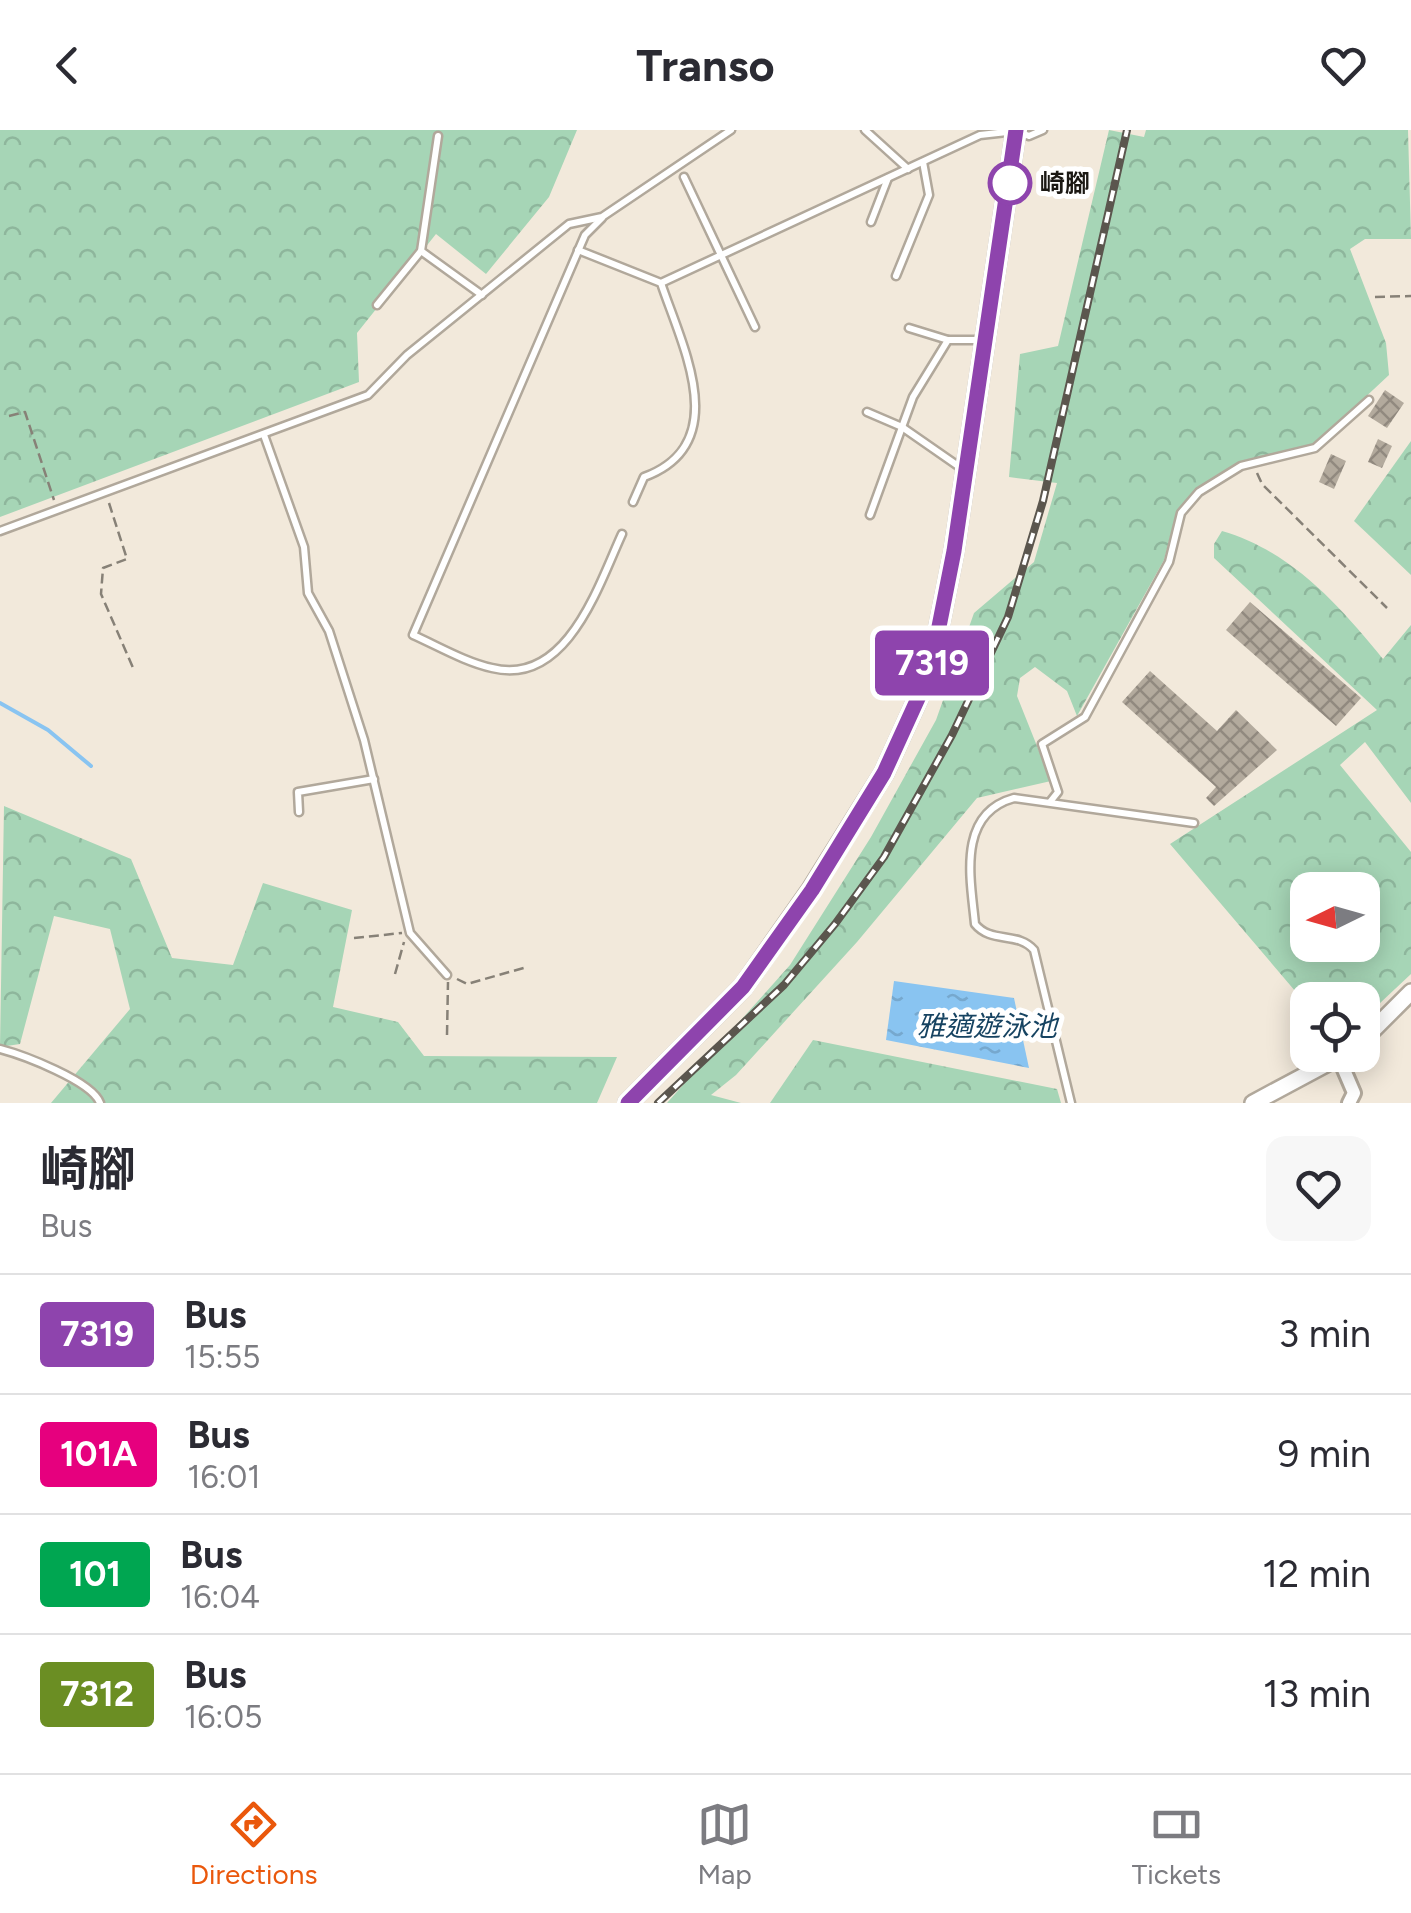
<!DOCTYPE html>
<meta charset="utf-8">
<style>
body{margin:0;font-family:Figtree,"Noto Sans TC",sans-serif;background:#f7f7f7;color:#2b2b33;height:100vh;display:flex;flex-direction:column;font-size:38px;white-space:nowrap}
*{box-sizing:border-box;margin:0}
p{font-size:32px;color:#7c7c81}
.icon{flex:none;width:55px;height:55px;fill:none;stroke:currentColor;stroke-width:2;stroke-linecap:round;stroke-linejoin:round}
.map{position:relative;height:973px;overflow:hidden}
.panel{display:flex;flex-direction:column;background:#fff;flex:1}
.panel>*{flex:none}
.badge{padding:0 20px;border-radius:8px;font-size:35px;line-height:65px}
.needle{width:65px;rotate:265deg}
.tools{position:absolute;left:1290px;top:742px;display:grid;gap:20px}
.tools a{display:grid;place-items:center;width:90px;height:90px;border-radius:20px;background:#fff;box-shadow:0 5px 25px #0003;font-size:50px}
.map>.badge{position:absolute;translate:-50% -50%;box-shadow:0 0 0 5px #fff}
.round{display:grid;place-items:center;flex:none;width:105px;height:105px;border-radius:20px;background:#f7f7f7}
.headline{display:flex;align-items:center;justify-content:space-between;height:170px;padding:0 40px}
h1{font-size:48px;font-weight:700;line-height:75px}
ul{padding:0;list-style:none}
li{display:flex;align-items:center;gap:30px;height:120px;padding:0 40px;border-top:2px solid #e1e1e2}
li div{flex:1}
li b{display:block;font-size:38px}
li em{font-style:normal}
li .badge{min-width:110px;font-weight:700;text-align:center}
header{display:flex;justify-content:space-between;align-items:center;height:130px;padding:0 40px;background:#fff;font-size:45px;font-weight:700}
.tabs{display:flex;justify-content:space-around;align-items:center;height:140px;border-top:2px solid #e1e1e2;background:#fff;font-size:28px;color:#7c7c81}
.tabs a{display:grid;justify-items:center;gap:5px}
.tabs .on{color:#ea580c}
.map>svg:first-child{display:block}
</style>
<header><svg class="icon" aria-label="back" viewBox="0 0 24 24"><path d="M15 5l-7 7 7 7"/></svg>Transo<svg class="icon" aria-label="heart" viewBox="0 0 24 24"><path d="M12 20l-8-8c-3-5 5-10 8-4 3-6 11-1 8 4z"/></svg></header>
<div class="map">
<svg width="1411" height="973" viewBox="0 0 1411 973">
<defs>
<pattern id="forest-crowns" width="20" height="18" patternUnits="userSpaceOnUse" patternTransform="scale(2.5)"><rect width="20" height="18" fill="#a6d5b6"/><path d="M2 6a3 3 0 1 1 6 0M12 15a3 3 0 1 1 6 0" fill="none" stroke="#8eb69c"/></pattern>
<pattern id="water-ripples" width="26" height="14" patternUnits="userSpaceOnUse" patternTransform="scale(2.5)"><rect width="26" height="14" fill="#89c4f1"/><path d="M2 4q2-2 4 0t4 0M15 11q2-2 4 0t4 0" fill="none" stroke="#76a8ce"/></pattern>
<pattern id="building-cross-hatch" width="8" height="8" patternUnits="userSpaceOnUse" patternTransform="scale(2.5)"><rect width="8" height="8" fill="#b3aa9d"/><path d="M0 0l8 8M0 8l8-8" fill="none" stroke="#91897f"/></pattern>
</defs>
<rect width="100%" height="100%" fill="#f2e9db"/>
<!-- forest -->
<g fill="url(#forest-crowns)" fill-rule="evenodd">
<path d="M0 0H577L549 67 486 144 436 104 357 203 359 252 0 387Z"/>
<path d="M1109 0 1144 7 1146 0H1408L1411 109H1365L1350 119 1386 213 1389 245 1314 315 1241 331 1197 359 1177 380 1164 430 1077 586 1067 561 1035 537 1020 548 1017 566 1051 651 977 668 857 812 736 945 711 965 741 973H667L790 835 871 707 936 590 974 483 1034 432 1057 353 1009 347 1020 224 1058 216Z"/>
<path d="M1411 311V445L1354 391Z"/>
<path d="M1222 401C1291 421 1339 475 1383 529L1411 495V673L1365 612 1340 635 1411 722V844L1363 889 1362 870H1308L1307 875 1170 714 1377 580 1214 428V414ZM1308 760H1362V815H1308Z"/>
<path d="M4 676 131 729 172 828 233 835 263 753 352 780 333 877 398 892 424 926 617 927 597 973H51L130 879 110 799 54 786 20 914 0 917Z"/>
<path d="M813 910 1057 959 1061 973H770Z"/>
</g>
<!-- water -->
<path fill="url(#water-ripples)" d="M894 851 1014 868 1029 938 886 910Z"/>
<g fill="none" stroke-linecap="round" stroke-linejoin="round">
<!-- stream -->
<path stroke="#89c4f1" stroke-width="4" d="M0 573 48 600 91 636"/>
</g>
<!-- building -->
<g fill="url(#building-cross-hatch)">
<path d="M1385 260 1404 273 1387 298 1368 286Z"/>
<path d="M1378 309 1392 316 1382 338 1368 332Z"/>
<path d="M1331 324 1346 331 1334 359 1319 352Z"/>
<path d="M1250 472 1361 568 1336 596 1226 500Z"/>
<path d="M1150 541 1217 601 1236 580 1277 620 1214 676 1206 668 1216 657 1122 572Z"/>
</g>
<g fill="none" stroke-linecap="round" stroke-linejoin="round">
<!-- service casing -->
<g stroke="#b1a89b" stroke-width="11">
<g id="service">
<path d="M865 0 908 39"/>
<path d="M684 47 755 197"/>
<path d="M602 88 585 105 413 505C438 516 465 532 492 538 567 557 599 454 622 404"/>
<path d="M871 92 888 48"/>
<path d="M578 120 661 153C682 216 734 314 644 347L633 372"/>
<path d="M421 121 482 165"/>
<path d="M896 146 929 65 923 32"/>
<path d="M661 153 980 5 1016 1 1029 6 1043 0"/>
<path d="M377 175 421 121 438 6"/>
<path d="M909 198 948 210"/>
<path d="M867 282 902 297 961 338"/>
<path d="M264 305 304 417 308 463 329 501 364 610 410 803 447 845"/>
<path d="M870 385 913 267 948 210H984"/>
<path d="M0 401 368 265 407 225 569 94 602 87 731 0"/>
<path d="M1050 672 1058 662 1042 614 1085 587 1169 432 1181 383 1199 362 1241 336 1315 318 1369 270"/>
<path d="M299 682 298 662 374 649"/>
<path d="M0 919C23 925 92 951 100 973"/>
<path d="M1071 973 1034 820C1018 801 991 814 975 794 971 751 956 684 1014 668L1194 693"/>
</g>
</g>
<!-- minor casing -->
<g stroke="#b1a89b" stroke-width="18">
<path id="minor" d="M1339 928 1354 963 1349 973"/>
</g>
<!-- tertiary casing -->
<g stroke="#b1a89b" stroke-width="20">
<g id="tertiary">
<path d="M1362 911 1411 862"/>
<path d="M1253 973 1343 925"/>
</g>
</g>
<!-- secondary casing -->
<g stroke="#b1a89b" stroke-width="22">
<path id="secondary" d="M628 973 743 857 811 760 884 643 930 542 954 421 1016 0"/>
</g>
<!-- path -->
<g stroke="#878177" stroke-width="2.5" stroke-dasharray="10 5" stroke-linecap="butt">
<path d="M1375 167 1411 166"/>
<path d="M9 286 25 282 54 370"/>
<path d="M1257 343 1262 354 1387 478"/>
<path d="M109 373 127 429 103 438 101 464 134 540"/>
<path d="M354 808 402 803"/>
<path d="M395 844 404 812"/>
<path d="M457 849 467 854 527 837"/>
<path d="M447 905 448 852"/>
</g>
<!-- service -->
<use href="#service" stroke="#fff" stroke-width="6"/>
<!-- minor -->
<use href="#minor" stroke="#fff" stroke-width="12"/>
<!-- tertiary -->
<use href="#tertiary" stroke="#fff" stroke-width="15"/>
<!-- secondary -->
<use href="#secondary" stroke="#f4dadd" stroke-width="18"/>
<!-- rail casing -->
<g stroke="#5b564e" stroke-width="8">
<path id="rail" d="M658 973 784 855 835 794 884 727 952 605 1008 487 1043 371 1127 0"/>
</g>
<!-- rail -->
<use href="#rail" stroke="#fff" stroke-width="4" stroke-dasharray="11" stroke-linecap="butt"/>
</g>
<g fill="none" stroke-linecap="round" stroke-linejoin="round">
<!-- line casing -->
<g stroke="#fff" stroke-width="22">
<path id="line" d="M628 973 743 857 812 760 884 643 930 542 954 421 1016 0"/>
</g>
<!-- line -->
<use href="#line" stroke="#8e44ad" stroke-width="15"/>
</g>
<!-- markers -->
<circle fill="#fff" stroke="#8e44ad" stroke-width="5" cx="1010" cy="53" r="20"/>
<g text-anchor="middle" stroke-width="10" stroke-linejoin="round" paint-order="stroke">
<!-- stop labels -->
<g font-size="25" font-weight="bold" fill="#1b1813" stroke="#fff" text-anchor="start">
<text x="1040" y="62">崎腳</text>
</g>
<!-- water labels -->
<g font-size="28" font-style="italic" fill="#164361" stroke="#fff">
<text x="987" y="906">雅適遊泳池</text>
</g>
</g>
</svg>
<div class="tools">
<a><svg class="needle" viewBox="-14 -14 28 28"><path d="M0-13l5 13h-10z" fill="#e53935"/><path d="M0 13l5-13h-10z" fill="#7c7c81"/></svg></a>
<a><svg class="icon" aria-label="locate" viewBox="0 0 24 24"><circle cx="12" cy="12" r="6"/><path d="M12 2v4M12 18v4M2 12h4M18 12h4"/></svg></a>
</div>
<b class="badge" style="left:932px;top:533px;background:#8e44ad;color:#fff">7319</b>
</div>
<section class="panel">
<div class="headline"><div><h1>崎腳</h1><p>Bus</p></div><a class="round"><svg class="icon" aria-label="heart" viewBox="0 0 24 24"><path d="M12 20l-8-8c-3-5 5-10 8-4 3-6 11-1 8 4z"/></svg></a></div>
<ul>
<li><span class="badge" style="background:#8e44ad;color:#fff">7319</span><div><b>Bus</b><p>15:55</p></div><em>3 min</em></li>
<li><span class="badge" style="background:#e6007e;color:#fff">101A</span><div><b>Bus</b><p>16:01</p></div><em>9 min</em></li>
<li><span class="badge" style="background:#00a651;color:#fff">101</span><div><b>Bus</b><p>16:04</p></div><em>12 min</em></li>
<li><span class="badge" style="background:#6b8e23;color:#fff">7312</span><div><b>Bus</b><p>16:05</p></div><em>13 min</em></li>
</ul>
</section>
<nav class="tabs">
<a class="on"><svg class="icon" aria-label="directions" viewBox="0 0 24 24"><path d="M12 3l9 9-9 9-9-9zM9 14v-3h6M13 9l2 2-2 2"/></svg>Directions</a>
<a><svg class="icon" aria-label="map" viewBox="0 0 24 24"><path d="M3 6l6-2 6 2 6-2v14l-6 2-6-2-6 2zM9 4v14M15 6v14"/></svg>Map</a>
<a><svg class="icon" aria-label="tickets" viewBox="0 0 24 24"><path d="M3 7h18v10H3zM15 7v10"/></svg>Tickets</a>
</nav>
